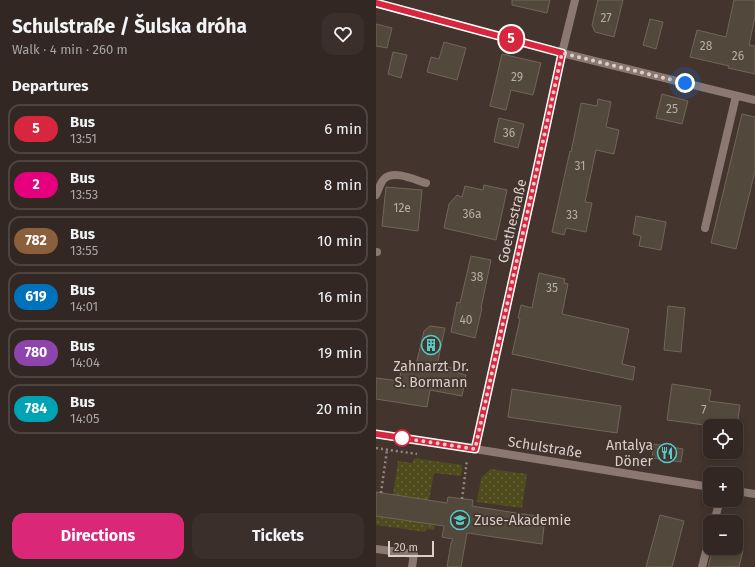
<!DOCTYPE html>
<meta charset="utf-8">
<style>
body{margin:0;font-family:"Fira Sans",sans-serif;background:#3a2f2a;color:#f1f3f6;height:100vh;display:flex;flex-direction:column;font-size:15px;white-space:nowrap}
*{box-sizing:border-box;margin:0}
p{font-size:13px;color:#a8a5a5}
.icon{flex:none;width:22px;height:22px;fill:none;stroke:currentColor;stroke-width:2;stroke-linecap:round;stroke-linejoin:round}
.map{position:relative;flex:1;overflow:hidden}
.drawer{display:flex;flex-direction:column;background:#322722;width:376px}
.drawer>*{flex:none}
.badge{padding:0 8px;border-radius:13px;font-size:14px;line-height:26px}
.controls{position:absolute;left:327px;top:419px;display:grid;gap:8px}
.controls a{display:grid;place-items:center;width:40px;height:40px;border-radius:8px;background:#322722;box-shadow:0 2px 6px #0003,0 0 0 1px #4d4440;font-size:20px}
.scale{position:absolute;left:12px;bottom:10px;width:46px;box-sizing:border-box;padding-left:4px;border:2px solid #dad0cb;border-top:0;font-size:11px;line-height:14px;white-space:nowrap;color:#dad0cb;-webkit-text-stroke:3px #43342d;paint-order:stroke}
.you{position:absolute;width:20px;height:20px;margin:-10px;border:3px solid #fff;border-radius:50%;background:#1a73e8;box-shadow:0 0 0 6px #1a73e833}
.map>.badge{position:absolute;translate:-50% -50%;box-shadow:0 0 0 2px #fff}
h2{padding:0 12px;font-size:15px;line-height:36px}
.round{display:grid;place-items:center;flex:none;width:42px;height:42px;border-radius:12px;background:#3a2f2a}
.overview{display:flex;align-items:center;justify-content:space-between;height:68px;padding:0 12px}
h1{font-size:19px;font-weight:700;line-height:30px}
.cta{display:flex;gap:8px;margin-top:auto;padding:8px 12px}
.cta a{flex:1;height:46px;border-radius:12px;background:#db2777;color:#fff;font-size:16px;font-weight:700;line-height:46px;text-align:center}
.cta a+a{background:#3a2f2a;color:#f1f3f6}
ul{padding:0;list-style:none}
li{display:flex;align-items:center;gap:12px;height:50px;margin:0 8px 6px;padding:0 4px;border:2px solid #4d4440;border-radius:12px}
li div{flex:1}
li b{display:block;font-size:15px}
li em{font-style:normal}
li .badge{min-width:44px;font-weight:700;text-align:center}
main{display:flex;flex:1;min-height:0}
.map>svg:first-child{display:block}
</style>
<main>
<section class="drawer">
<div class="overview"><div><h1>Schulstraße / Šulska dróha</h1><p>Walk · 4 min · 260 m</p></div><a class="round"><svg class="icon" aria-label="heart" viewBox="0 0 24 24"><path d="M12 20l-8-8c-3-5 5-10 8-4 3-6 11-1 8 4z"/></svg></a></div>
<h2>Departures</h2>
<ul>
<li><span class="badge" style="background:#d7263d;color:#fff">5</span><div><b>Bus</b><p>13:51</p></div><em>6 min</em></li>
<li><span class="badge" style="background:#e6007e;color:#fff">2</span><div><b>Bus</b><p>13:53</p></div><em>8 min</em></li>
<li><span class="badge" style="background:#8b5e3c;color:#fff">782</span><div><b>Bus</b><p>13:55</p></div><em>10 min</em></li>
<li><span class="badge" style="background:#0072bc;color:#fff">619</span><div><b>Bus</b><p>14:01</p></div><em>16 min</em></li>
<li><span class="badge" style="background:#8e44ad;color:#fff">780</span><div><b>Bus</b><p>14:04</p></div><em>19 min</em></li>
<li><span class="badge" style="background:#00a3b4;color:#fff">784</span><div><b>Bus</b><p>14:05</p></div><em>20 min</em></li>
</ul>
<div class="cta"><a>Directions</a><a>Tickets</a></div>
</section>
<div class="map">
<svg width="379" height="567" viewBox="0 0 379 567">
<defs>
<pattern id="grass-dots" width="8" height="8" patternUnits="userSpaceOnUse"><rect width="8" height="8" fill="#4f4b1c"/><path d="M2 2h.1M6 6h.1" fill="none" stroke="#68643c" stroke-width="1.8" stroke-linecap="round"/></pattern>
</defs>
<rect width="100%" height="100%" fill="#43342d"/>
<!-- grass -->
<g fill="url(#grass-dots)">
<path d="M38 458 86 465 85 476 58 473 53 500 17 495 22 461 37 463Z"/>
<path d="M114 469 151 474 146 508 101 502 105 478Z"/>
<path d="M0 516 59 524 58 530 50 529 49 532 0 525Z"/>
</g>
<!-- building -->
<g fill="#52483b" stroke="#716658">
<path d="M136 0H174L171 13 136 5Z"/>
<path d="M222 0H247L238 37 219 32 216 25Z"/>
<path d="M358 0H379V17L373 45 379 46V74L352 68 353 66 314 57 321 30 350 37Z"/>
<path d="M274 19 287 22 280 49 267 45Z"/>
<path d="M0 24 16 28 11 48 0 46Z"/>
<path d="M68 42 90 48 81 80 51 72 55 57 63 59Z"/>
<path d="M17 52 31 55 25 78 12 74Z"/>
<path d="M126 54 165 63 157 95 135 90 130 110 114 106Z"/>
<path d="M286 94 312 101 306 124 280 118Z"/>
<path d="M222 99 235 102 230 127 243 130 238 154 220 150 209 202 216 203 210 232 190 228 188 235 176 232 194 151 195 152 205 103 221 106Z"/>
<path d="M366 114 379 117V171L360 249 335 243Z"/>
<path d="M123 118 148 124 142 148 118 142Z"/>
<path d="M108 185 131 190 120 240 68 228 73 204 81 195 86 197 89 186 107 190Z"/>
<path d="M10 187 46 190 42 231 6 226Z"/>
<path d="M260 216 290 222 285 250 263 246 265 236 257 234Z"/>
<path d="M95 256 115 260 105 308H106L99 338 75 332 81 302 84 303Z"/>
<path d="M163 273 189 279 188 283 192 284 186 314 253 329 246 364 259 367 257 380 136 354 144 319 142 318 145 305 156 308Z"/>
<path d="M292 306 309 308 305 352 288 350Z"/>
<path d="M54 326 69 328 61 365 83 369 82 373 90 375 86 396 54 390 51 407 0 399V378L24 381 25 363 40 365 48 331Z"/>
<path d="M296 384 335 390 333 401 364 405 361 426H336L291 420Z"/>
<path d="M136 389 245 406 241 433 132 417Z"/>
<path d="M278 444 307 449 305 462 276 458Z"/>
<path d="M0 492 71 503 72 497 97 500 96 506 140 513 169 517 166 544 91 533 85 567H71L75 543 77 539 66 537 68 526 0 516Z"/>
<path d="M284 515 308 521 296 567H270Z"/>
<path d="M337 548H350L367 550 363 567H332Z"/>
</g>
<g fill="none" stroke-linecap="round" stroke-linejoin="round">
<!-- path -->
<g stroke="#938781" stroke-width="2.5" stroke-dasharray="2 3" stroke-linecap="butt">
<path d="M0 448 41 454"/>
<path d="M5 493 11 450"/>
<path d="M86 499 91 460"/>
</g>
<!-- lane -->
<g stroke="#8b7971" stroke-width="8">
<path d="M0 195C3 190 4 182 9 178 19 170 39 180 50 183"/>
<path d="M329 228 360 96"/>
<path d="M0 252H1"/>
<path d="M0 549 38 554 36 567"/>
</g>
<!-- street -->
<g stroke="#8b7971" stroke-width="8">
<path d="M0 3 186 53 379 100"/>
<path d="M0 434 99 449 334 487"/>
<path d="M99 449 156 193 186 53 199 0"/>
<path d="M360 491 379 494"/>
<path d="M338 522 344 500"/>
<path d="M326 567 334 536"/>
</g>
</g>
<g fill="none" stroke-linecap="round" stroke-linejoin="round">
<!-- line casing -->
<g stroke="#fff" stroke-width="9">
<path id="line" d="M0 3 186 53 156 192 99 449 0 434"/>
</g>
<!-- line -->
<use href="#line" stroke="#d7263d" stroke-width="6"/>
<!-- walk -->
<path stroke="#dad0cb" stroke-width="4" stroke-dasharray="0 7.2" d="M26 438 99 449 156 192 186 53 309 83"/>
</g>
<!-- icons -->
<defs>
<g id="building-ring" transform="scale(1)"><circle r="9.5" fill="#43342d" stroke="#53cdcb" stroke-width="1.5"/><path d="M-4-6H4V6H1V3H-1V6H-4ZM-2.5-4.3h1.7v1.8h-1.7ZM.8-4.3h1.7v1.8H.8ZM-2.5-1h1.7V.8h-1.7ZM.8-1h1.7V.8H.8Z" fill="#53cdcb"/></g>
<g id="restaurant-ring" transform="scale(1)"><circle r="9.5" fill="#43342d" stroke="#53cdcb" stroke-width="1.5"/><path d="M-5-6h1v4h1v-4h1v4h1v-4h1v5L-1.5 .5V6h-2V.5L-5-1ZM5-6V6H3V1.5H1.5Q1.5-4 5-6Z" fill="#53cdcb"/></g>
<g id="university-ring" transform="scale(1)"><circle r="9.5" fill="#43342d" stroke="#53cdcb" stroke-width="1.5"/><path d="M0-5L7-2L0 1L-7-2ZM-4 1L0 2.5L4 1V4Q0 6-4 4Z" fill="#53cdcb"/></g>
</defs>
<g fill-rule="evenodd">
<use href="#building-ring" x="55" y="345"/>
<use href="#restaurant-ring" x="291" y="453"/>
<use href="#university-ring" x="84" y="520"/>
</g>
<!-- markers -->
<circle fill="#fff" stroke="#d7263d" stroke-width="2" cx="26" cy="438" r="8"/>
<g text-anchor="middle" stroke-width="3.5" stroke-linejoin="round" paint-order="stroke">
<!-- number labels -->
<g font-size="12" fill="#b8aea7">
<text x="230" y="22">27</text>
<text x="330" y="50">28</text>
<text x="362" y="60">26</text>
<text x="141" y="81">29</text>
<text x="296" y="113">25</text>
<text x="133" y="137">36</text>
<text x="204" y="170">31</text>
<text x="26" y="212">12e</text>
<text x="96" y="218">36a</text>
<text x="196" y="219">33</text>
<text x="101" y="281">38</text>
<text x="176" y="292">35</text>
<text x="90" y="324">40</text>
<text x="328" y="414">7</text>
</g>
<!-- street labels -->
<g font-size="14" fill="#dad0cb" stroke="#43342d">
<text transform="translate(136 221) rotate(-77)" y="5">Goethestraße</text>
<text transform="translate(169 447) rotate(9)" y="5">Schulstraße</text>
</g>
<!-- poi labels -->
<g font-size="14" fill="#dad0cb" stroke="#43342d">
<text x="55" y="371">Zahnarzt Dr.<tspan x="55" dy="16">S. Bormann</tspan></text>
<text x="277" y="450" text-anchor="end">Antalya<tspan x="277" dy="16">Döner</tspan></text>
<text x="98" y="525" text-anchor="start">Zuse-Akademie</text>
</g>
</g>
</svg>
<div class="controls">
<a><svg class="icon" aria-label="locate" viewBox="0 0 24 24"><circle cx="12" cy="12" r="6"/><path d="M12 2v4M12 18v4M2 12h4M18 12h4"/></svg></a>
<a>+</a>
<a>−</a>
</div>
<div class="scale">20 m</div>
<div class="you" style="left:309px;top:83px"></div>
<b class="badge" style="left:135px;top:39px;background:#d7263d;color:#fff">5</b>
</div>
</main>
